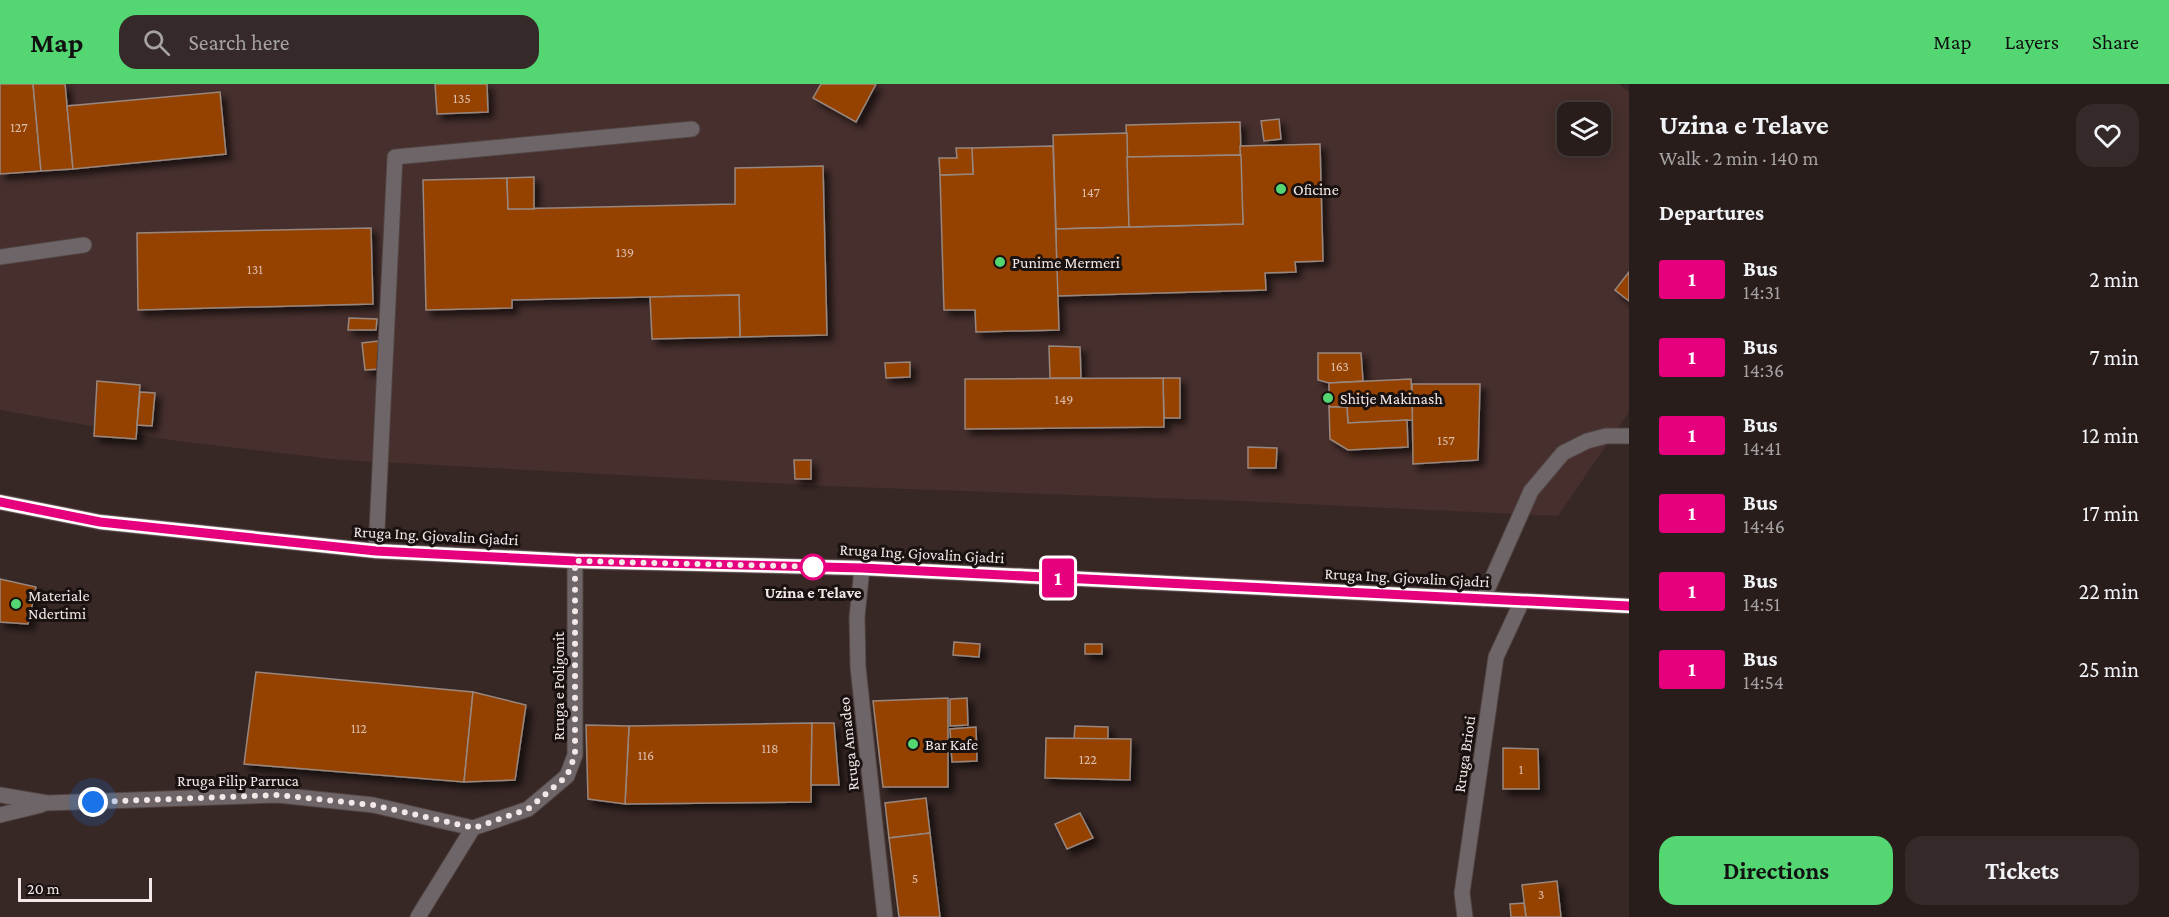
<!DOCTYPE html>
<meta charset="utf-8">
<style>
body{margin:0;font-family:"Crimson Pro",serif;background:#352a29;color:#f1f3f6;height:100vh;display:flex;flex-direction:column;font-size:22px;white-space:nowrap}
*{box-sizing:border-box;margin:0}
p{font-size:20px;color:#a5a2a3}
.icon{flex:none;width:33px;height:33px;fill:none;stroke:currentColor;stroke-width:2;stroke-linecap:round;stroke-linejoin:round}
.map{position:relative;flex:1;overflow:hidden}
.drawer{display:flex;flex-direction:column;background:#291d1c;width:540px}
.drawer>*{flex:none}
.badge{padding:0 12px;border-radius:4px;font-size:21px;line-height:39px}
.fabs{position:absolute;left:1557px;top:18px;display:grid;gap:12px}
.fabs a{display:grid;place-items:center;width:54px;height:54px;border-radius:12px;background:#291d1c;box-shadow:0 3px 15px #0003,0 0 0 2px #453b3b;font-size:30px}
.scale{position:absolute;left:18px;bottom:15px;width:134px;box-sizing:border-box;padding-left:6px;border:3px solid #f3e8e7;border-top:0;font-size:16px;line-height:21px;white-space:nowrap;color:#f3e8e7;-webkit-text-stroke:4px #191211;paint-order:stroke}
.you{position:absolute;width:30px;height:30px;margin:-15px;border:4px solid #fff;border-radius:50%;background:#1a73e8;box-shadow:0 0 0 9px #1a73e833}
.map>.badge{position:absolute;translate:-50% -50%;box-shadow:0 0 0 3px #fff}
h2{padding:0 30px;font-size:22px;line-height:54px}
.round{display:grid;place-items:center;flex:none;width:63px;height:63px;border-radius:18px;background:#352a29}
.overview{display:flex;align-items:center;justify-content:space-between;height:102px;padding:0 30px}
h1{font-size:28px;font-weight:700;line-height:45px}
.button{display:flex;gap:12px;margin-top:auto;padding:12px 30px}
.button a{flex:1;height:69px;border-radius:18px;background:#54d672;color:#111;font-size:24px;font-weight:700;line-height:69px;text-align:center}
.button a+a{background:#352a29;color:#f1f3f6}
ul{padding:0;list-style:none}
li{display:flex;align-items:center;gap:18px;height:78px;padding:0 30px}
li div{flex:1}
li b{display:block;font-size:22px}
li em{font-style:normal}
li .badge{min-width:66px;font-weight:700;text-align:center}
header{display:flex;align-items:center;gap:36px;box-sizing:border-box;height:84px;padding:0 30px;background:#54d672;color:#111}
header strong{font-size:28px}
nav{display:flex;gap:33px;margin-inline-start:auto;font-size:21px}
.search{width:420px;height:54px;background:#352a29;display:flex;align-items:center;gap:15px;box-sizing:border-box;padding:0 21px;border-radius:18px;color:#a5a2a3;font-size:22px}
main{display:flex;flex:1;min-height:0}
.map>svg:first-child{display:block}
</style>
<header>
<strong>Map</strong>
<div class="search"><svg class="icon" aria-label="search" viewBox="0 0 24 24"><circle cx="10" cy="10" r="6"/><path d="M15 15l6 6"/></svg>Search here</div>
<nav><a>Map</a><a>Layers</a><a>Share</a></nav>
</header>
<main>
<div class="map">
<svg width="1629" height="833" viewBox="0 0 1629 833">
<defs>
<filter id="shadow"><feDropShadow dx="5.5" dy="5.5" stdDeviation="3" flood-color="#0009"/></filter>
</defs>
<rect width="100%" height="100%" fill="#372725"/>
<!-- built -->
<path fill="#462f2d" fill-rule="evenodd" d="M0 0H1619L1629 8V328L1558 432 1240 417 825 402 341 376 177 357 0 326ZM1568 28H1600V62H1568Z"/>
<!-- building -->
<g fill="#954200" stroke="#98877e" stroke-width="1.5" filter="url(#shadow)">
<path d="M0 0H33L41 87 0 90Z"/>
<path d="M33 0H65L73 85 41 87Z"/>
<path d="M435 0H487L488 28 437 30Z"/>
<path d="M821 0H876L856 38 813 14Z"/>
<path d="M220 8 226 70 73 85 67 22Z"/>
<path d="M1279 35 1281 55 1264 57 1261 37Z"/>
<path d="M1240 38 1241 71 1127 73 1126 41Z"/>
<path d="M1127 49 1129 143 1056 145 1053 51Z"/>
<path d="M1320 60 1323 177 1295 178 1296 188 1265 189 1266 206 1057 212 1056 145 1243 140 1240 62Z"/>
<path d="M1053 62 1059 246 976 248 975 226H944L940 91 973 90 972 64Z"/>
<path d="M956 64H972L973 90 940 91 939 74H957Z"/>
<path d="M1241 71 1243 140 1129 143 1127 73Z"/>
<path d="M823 82 827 251 740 253 739 211 512 216V224L426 226 423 96 507 94 508 125 735 120V84Z"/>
<path d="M534 93V125H508L507 94Z"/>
<path d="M371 144 373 220 138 226 137 149Z"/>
<path d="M1629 188V217L1615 206Z"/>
<path d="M739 211 740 253 652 255 650 213Z"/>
<path d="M349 234 377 235 376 246H348Z"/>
<path d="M378 257 381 285 365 286 362 259Z"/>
<path d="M1049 262 1080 263 1081 294H1050Z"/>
<path d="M1318 269H1361L1363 297 1329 299 1318 296Z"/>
<path d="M910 278V293L886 294 885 279Z"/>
<path d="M1163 294H1180V334H1164Z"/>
<path d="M1163 294 1164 343 965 345V295Z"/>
<path d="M1411 295 1413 336 1348 339 1347 323H1329V299Z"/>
<path d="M97 297 140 301 136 355 94 352Z"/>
<path d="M1412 300H1480L1478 376 1413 380Z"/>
<path d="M140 308 155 309 152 342 137 341Z"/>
<path d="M1329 323H1347L1348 339 1407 336 1408 363 1348 366 1330 355Z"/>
<path d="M1248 363 1277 364 1276 384H1248Z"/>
<path d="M794 376H811V395H795Z"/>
<path d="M0 495 36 503 28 540 0 538Z"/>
<path d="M954 558 980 560 979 573 953 571Z"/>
<rect x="1085" y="560" width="17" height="10"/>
<path d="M256 588 473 608 464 698 244 680Z"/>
<path d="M473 608 526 621 515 696 464 698Z"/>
<path d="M948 614V703H883L873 617Z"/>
<path d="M967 614 968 641 950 642V615Z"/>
<path d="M812 639 811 718 625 720 629 642Z"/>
<path d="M812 639H834L839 701H811Z"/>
<path d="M586 641 629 642 625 720 588 715Z"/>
<path d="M1075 642 1108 643V655H1074Z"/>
<path d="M976 643 977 677 952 678 950 645Z"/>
<path d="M1046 654 1131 655 1130 696 1045 694Z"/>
<path d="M1503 664 1538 665 1539 705H1503Z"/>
<path d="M926 714 930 749 889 754 885 719Z"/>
<path d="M1080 729 1093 754 1067 765 1055 740Z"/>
<path d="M930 749 940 833H899L889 754Z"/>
<path d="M1557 797 1561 833H1526L1522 801Z"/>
<path d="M1524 819 1526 833H1511L1510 820Z"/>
</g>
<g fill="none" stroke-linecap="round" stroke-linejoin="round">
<!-- service casing -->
<g stroke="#514240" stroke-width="17">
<g id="service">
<path d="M0 173 84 161"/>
<path d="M376 467 395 73 692 45"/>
<path d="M1483 515 1531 407 1563 369 1587 357 1606 352H1629"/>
<path d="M0 711 47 719 278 711 373 721 473 744"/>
<path d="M0 731 41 721"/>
</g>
</g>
<!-- minor casing -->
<g stroke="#514240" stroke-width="17">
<g id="minor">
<path d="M862 484 857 533 858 583 885 833"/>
<path d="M418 833 473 744 528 725 567 692 575 671V477"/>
<path d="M1465 833 1462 809 1496 573 1522 517"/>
</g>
</g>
<!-- secondary casing -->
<g stroke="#514240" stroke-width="17">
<path id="secondary" d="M0 418 100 438 376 467 575 477 862 484 1629 522"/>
</g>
<!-- service -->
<use href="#service" stroke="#6d6567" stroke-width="15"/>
<!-- minor -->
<use href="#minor" stroke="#6d6567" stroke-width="15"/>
<!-- secondary -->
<use href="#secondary" stroke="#928488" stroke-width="15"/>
</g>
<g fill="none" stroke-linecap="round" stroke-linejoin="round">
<!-- line casing -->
<g stroke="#fff" stroke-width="14">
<path id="line" d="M0 418 100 438 376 467 575 477 862 484 1629 522"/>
</g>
<!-- line -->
<use href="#line" stroke="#e6007e" stroke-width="9"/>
<!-- walk -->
<path stroke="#f3e8e7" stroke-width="6" stroke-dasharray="0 10.8" d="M93 718 278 711 373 721 474 744 528 725 567 692 575 671V477L821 483H813"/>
</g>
<!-- markers -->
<g fill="#54d672" stroke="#191211" stroke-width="2">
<circle cx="1281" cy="105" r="6"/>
<circle cx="1000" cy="178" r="6"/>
<circle cx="1328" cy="314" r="6"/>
<circle cx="16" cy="520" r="6"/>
<circle cx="913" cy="660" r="6"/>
</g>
<circle fill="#fff" stroke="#e6007e" stroke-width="3" cx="813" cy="483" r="12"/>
<g text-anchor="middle" stroke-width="6" stroke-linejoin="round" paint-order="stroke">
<!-- number labels -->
<g font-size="14" fill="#dcbead">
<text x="462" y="19">135</text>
<text x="19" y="48">127</text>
<text x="1091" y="113">147</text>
<text x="625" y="173">139</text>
<text x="255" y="190">131</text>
<text x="1340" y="287">163</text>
<text x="1064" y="320">149</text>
<text x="1446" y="361">157</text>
<text x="359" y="649">112</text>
<text x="770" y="669">118</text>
<text x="646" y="676">116</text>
<text x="1088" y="680">122</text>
<text x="1521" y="690">1</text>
<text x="915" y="799">5</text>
<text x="1541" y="815">3</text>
</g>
<!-- poi labels -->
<g font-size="16" fill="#f3e8e7" stroke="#191211" text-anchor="start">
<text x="1293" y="111">Oficine</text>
<text x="1012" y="184">Punime Mermeri</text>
<text x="1340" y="320">Shitje Makinash</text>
<text x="28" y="517">Materiale<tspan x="28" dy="18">Ndertimi</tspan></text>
<text x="925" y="666">Bar Kafe</text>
</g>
<!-- street labels -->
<g font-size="16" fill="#f3e8e7" stroke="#191211">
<text transform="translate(436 451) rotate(3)" y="6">Rruga Ing. Gjovalin Gjadri</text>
<text transform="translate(922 469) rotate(3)" y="6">Rruga Ing. Gjovalin Gjadri</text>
<text transform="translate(1407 493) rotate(3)" y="6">Rruga Ing. Gjovalin Gjadri</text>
<text transform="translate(558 602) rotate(-90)" y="6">Rruga e Poligonit</text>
<text transform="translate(848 660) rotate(-96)" y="6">Rruga Amadeo</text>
<text transform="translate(1464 670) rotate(-82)" y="6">Rruga Brioti</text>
<text x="238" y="702">Rruga Filip Parruca</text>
</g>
<!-- stop labels -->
<g font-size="16" font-weight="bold" fill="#f3e8e7" stroke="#191211">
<text x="813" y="514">Uzina e Telave</text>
</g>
</g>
</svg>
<div class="fabs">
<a><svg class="icon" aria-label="layers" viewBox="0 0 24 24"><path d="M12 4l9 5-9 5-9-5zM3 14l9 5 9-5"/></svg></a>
</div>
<div class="scale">20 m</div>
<div class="you" style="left:93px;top:718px"></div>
<b class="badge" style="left:1058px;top:494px;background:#e6007e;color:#fff">1</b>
</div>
<section class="drawer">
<div class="overview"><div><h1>Uzina e Telave</h1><p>Walk · 2 min · 140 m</p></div><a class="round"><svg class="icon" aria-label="heart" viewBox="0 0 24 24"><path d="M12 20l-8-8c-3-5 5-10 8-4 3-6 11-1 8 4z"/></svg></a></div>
<h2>Departures</h2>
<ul>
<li><span class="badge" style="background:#e6007e;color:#fff">1</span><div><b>Bus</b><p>14:31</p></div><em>2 min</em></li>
<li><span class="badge" style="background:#e6007e;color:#fff">1</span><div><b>Bus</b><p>14:36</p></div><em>7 min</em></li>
<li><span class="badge" style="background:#e6007e;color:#fff">1</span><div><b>Bus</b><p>14:41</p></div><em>12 min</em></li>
<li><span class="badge" style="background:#e6007e;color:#fff">1</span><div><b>Bus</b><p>14:46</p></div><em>17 min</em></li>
<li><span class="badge" style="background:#e6007e;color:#fff">1</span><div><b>Bus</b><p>14:51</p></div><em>22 min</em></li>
<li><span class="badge" style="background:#e6007e;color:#fff">1</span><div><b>Bus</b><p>14:54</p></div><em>25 min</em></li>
</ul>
<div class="button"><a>Directions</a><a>Tickets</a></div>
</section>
</main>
